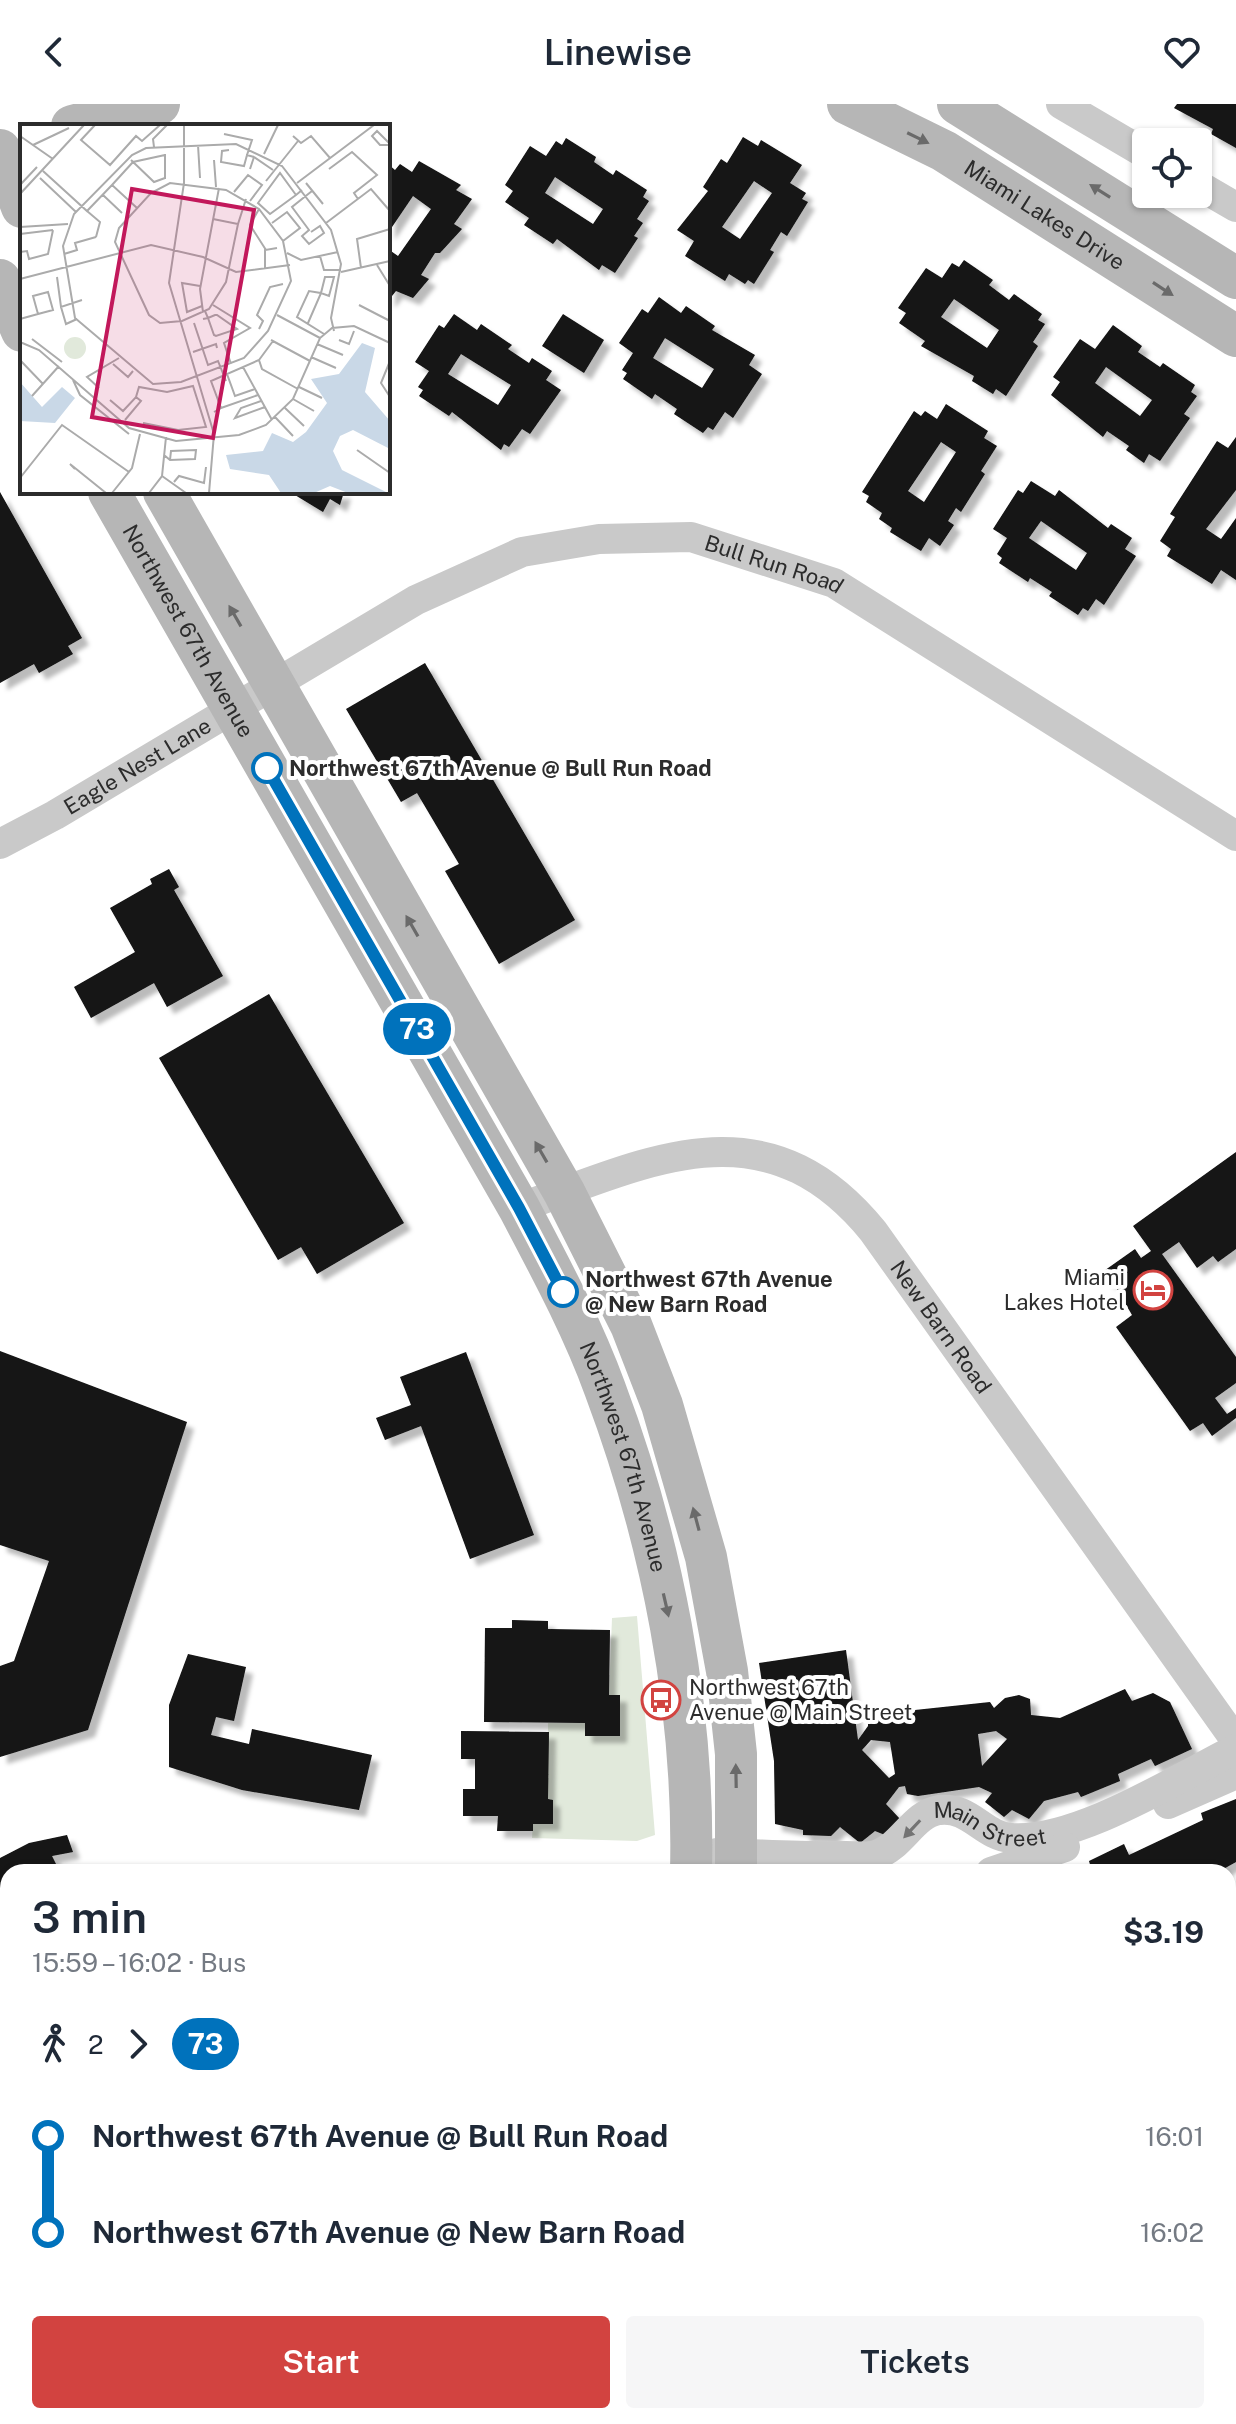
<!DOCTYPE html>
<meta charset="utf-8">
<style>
body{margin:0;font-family:"Public Sans",sans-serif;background:#f6f6f7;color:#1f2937;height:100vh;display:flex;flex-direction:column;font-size:30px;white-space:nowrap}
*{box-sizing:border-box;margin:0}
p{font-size:26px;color:#747a83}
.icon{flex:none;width:44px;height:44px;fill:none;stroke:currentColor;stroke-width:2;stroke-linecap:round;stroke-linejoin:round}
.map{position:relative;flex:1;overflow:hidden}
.sheet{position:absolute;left:0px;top:1760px;width:1236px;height:560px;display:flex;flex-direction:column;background:#fff;border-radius:24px 24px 0 0;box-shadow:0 2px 6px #0004}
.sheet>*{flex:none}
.badge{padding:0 16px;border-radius:26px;font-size:28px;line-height:52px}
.fabs{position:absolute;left:1132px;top:24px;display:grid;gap:16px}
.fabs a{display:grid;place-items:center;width:80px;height:80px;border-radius:8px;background:#fff;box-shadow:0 2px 6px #0004;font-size:40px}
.map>.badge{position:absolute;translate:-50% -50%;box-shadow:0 0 0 4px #fff}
.legs{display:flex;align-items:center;gap:12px;height:88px;padding:0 32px;font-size:26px}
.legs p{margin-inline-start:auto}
.headline{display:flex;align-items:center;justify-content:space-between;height:136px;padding:0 32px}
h1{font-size:44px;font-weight:600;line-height:60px}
.cta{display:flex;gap:16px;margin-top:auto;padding:16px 32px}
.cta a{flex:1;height:92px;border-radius:8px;background:#d24340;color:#fff;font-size:32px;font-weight:600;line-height:92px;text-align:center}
.cta a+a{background:#f6f6f7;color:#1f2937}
ul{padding:0 32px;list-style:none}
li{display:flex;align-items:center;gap:28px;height:96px;font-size:30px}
li i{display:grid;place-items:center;width:12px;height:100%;margin:0 10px;background:currentColor}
li i::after{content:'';width:20px;height:20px;margin:-10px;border:6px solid;border-radius:50%;background:#fff}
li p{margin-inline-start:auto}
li:first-child i{background:linear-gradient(#0000 50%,currentColor 0)}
li:last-child i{background:linear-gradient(currentColor 50%,#0000 0)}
header{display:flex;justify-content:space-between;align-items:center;height:104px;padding:0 32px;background:#fff;font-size:36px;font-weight:600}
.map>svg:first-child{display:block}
</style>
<header><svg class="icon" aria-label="back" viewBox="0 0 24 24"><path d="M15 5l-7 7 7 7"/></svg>Linewise<svg class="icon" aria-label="heart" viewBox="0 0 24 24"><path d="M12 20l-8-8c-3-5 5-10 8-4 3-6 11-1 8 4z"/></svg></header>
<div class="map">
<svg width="1236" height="2320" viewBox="0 0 1236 2320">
<defs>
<filter id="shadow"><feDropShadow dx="7" dy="7" stdDeviation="2" flood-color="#0004"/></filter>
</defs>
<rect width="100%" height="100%" fill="#fff"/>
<!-- green -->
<path fill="#e1e9db" d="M637 1512 655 1731 637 1737 532 1734 533 1720H553V1696L548 1695V1619H585V1632H620V1592L609 1591 612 1514Z"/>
<!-- building -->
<g fill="#131313" fill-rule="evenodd" filter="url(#shadow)">
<path d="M1177 0H1236V44L1211 30 1213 25 1174 4Z"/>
<path d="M743 33 758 42 761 36 802 61 790 79 806 89 802 95 808 98 787 132 781 128 770 146 774 148 754 180 748 176 745 180 729 170 725 177 685 152 694 137 677 126 708 87 703 83 721 55 727 59ZM754 77 772 89 740 135 722 123Z"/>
<path d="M566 34 596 53 594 58 613 71 616 66 647 86 643 93 649 97 637 115 643 119 634 132 638 134 615 169 602 161 599 166 557 135 553 140 524 121 529 114 505 98 513 87 505 81 530 42 546 52 556 37 562 41ZM555 73 603 105 593 120 545 89Z"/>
<path d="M419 57 461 81 456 86 472 95 454 120 462 125 440 149H435L421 171 429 175 413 194 396 187 388 197V145L398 152 431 105 413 92 388 129V60L395 66 400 60 412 68Z"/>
<path d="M964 156 993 176 989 181 1009 196 1014 190 1042 210 1038 216 1045 220 1033 238 1038 242 1006 292 996 285 993 290 972 277 974 272 921 242 925 237 899 219 906 209 898 204 926 164 942 174 952 159 959 163ZM954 195 999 226 987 244 941 213Z"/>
<path d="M659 193 681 209 686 202 715 222 712 226 755 251 749 261 762 270 733 314 725 308 713 326 708 323 703 329 674 310 677 305 655 290 652 295 623 275 627 269 622 266 633 249 619 239 642 205 648 209ZM665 234 714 265 702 284 653 254Z"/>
<path d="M454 210 477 226 481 220 512 241 508 245 529 259 532 254 552 267 546 276 561 286 530 330 522 325 509 343 504 340 501 346 452 308 449 312 419 292 423 286 418 283 429 267 415 258 439 221 444 224ZM461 250 511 281 498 301 448 270Z"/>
<path d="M563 210 604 236 584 269 542 242Z"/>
<path d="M1113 221 1142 242 1138 248 1160 263 1163 259 1195 281 1191 288 1197 292 1184 310 1190 314 1160 357 1149 350 1144 359 1126 346 1129 342 1107 327 1103 333 1051 291 1060 278 1053 273 1080 235 1095 245ZM1106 263 1152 296 1140 312 1095 279Z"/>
<path d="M946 300 988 327 984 334 997 342 981 367 985 370 961 408 956 404 948 417 954 421 940 442 929 434 921 447 890 428 892 424 879 415 882 409 866 398 869 392 862 388 914 307 921 312 925 307 937 315ZM941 338 956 348 924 398 908 387Z"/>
<path d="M1236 333V386L1206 425 1221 435 1236 414V476L1221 466 1212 480 1167 452 1171 445 1160 437 1175 413 1170 410 1217 337 1228 344Z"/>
<path d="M1031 377 1055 392 1059 386 1108 424 1111 420 1132 434 1125 445 1136 452 1104 501 1096 495 1088 507 1083 504 1078 511 1049 492 1052 488 1030 474 1028 478 999 459 1002 454 997 450 1007 434 993 425 1018 386 1023 389ZM1041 417 1087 449 1076 466 1029 434Z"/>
<path d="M0 388 82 534 68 542 73 550 39 569 34 560 0 579Z"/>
<path d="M290 388H344L340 401 330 395 323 408Z"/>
<path d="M425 559 575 816 499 860 445 767 459 760 417 689 401 698 346 605Z"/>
<path d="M169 765 179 783 174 786 223 872 167 903 154 879 91 914 74 883 135 848 110 804 152 780 150 775Z"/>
<path d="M269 890 404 1119 317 1170 301 1143 278 1156 159 954Z"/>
<path d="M1236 1048V1145L1218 1158 1213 1152 1197 1164 1179 1138 1162 1150 1236 1253V1279L1215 1294 1227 1310 1236 1304V1314L1212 1332 1203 1319 1190 1327 1116 1223 1132 1211 1111 1175 1108 1178 1101 1169 1135 1145 1141 1154 1151 1147 1133 1122Z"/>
<path d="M0 1247 187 1318 88 1626 0 1653V1562L14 1557 49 1457 0 1441Z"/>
<path d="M466 1248 534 1431 470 1455 421 1322 385 1336 376 1314 411 1301 400 1273Z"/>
<path d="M512 1516 548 1517V1525L610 1526 609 1591H620V1632H585V1619L484 1618 485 1524H512Z"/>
<path d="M846 1546 858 1636 868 1622V1611L990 1598 994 1604 1005 1594 1019 1591 1030 1595 1031 1611 1060 1614 1125 1585 1132 1597 1153 1589 1170 1598 1192 1645 1155 1662 1151 1655 1118 1670 1120 1677 1081 1693 1078 1688 1044 1697 1029 1715 1012 1706 1004 1713 985 1698 992 1689 979 1683 918 1692 907 1690 905 1682 899 1683 886 1700 900 1715 885 1731 875 1727 860 1739 840 1723 831 1732 803 1731V1726L775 1720 774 1657 759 1559ZM996 1627 1007 1635 982 1662 978 1630ZM871 1636 890 1638 895 1670 889 1674 862 1646Z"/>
<path d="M188 1550 246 1563 234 1617 216 1613 211 1631 249 1640 252 1625 372 1651 359 1706 242 1686 169 1663V1601Z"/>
<path d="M461 1627 549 1628 548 1695 553 1696V1720H533V1727H497L498 1712H463V1685H475V1655H461Z"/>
<path d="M1236 1695V1758L1218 1768H1092L1089 1757 1124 1740 1129 1751 1203 1716 1201 1709Z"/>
<path d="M67 1731 73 1748 52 1752 60 1768H8V1895H0V1754L29 1739Z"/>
<path d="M1228 2222 1236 2228V2260L1228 2273Z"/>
<path d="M166 2312H222V2320H165Z"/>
<rect x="437" y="2312" width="120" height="8"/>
<path d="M813 2312H871L864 2317 817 2316Z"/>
<path d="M1127 2312H1214L1209 2320H1128Z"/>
</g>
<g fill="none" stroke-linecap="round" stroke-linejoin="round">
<!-- street -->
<g stroke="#c9c9c9" stroke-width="30">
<path d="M1061 0 1146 50"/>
<path d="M1198 81 1236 103"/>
<path id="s1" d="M0 740 55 711 416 496 522 448 599 435 691 433 834 479 1236 732"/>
<path id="s2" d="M519 1104C650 1057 766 996 873 1127L1236 1637"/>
<path d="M1168 1700 1236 1670"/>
<path id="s3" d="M717 1749C760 1750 803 1753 846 1752 855 1752 867 1754 876 1751 902 1743 913 1710 939 1706 970 1702 983 1732 1011 1734 1076 1739 1178 1674 1236 1645"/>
<path d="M991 1768 1065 1743"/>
<path d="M1228 2018 1236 2006"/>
<path d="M1029 2320 1035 2312"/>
</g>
<!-- secondary -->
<g stroke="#b6b6b6" stroke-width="42">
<path id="s4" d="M848 0 944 47 1236 232"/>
<path d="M958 0 1236 174"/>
<path d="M72 22 159 0"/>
<path d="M0 46 22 103"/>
<path d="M0 176 22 227"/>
<path id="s5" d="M109 388 519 1104C550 1163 582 1222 605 1285 662 1437 695 1605 691 1768"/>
<path d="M164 388 564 1088 631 1221 662 1301 706 1453 727 1567 736 1650V1768"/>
<path d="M677 2312 678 2320"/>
<path d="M724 2312 725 2320"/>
</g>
</g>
<!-- one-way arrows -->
<defs><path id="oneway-solid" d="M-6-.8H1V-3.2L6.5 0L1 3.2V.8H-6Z" transform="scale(2)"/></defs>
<g fill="#6a6a6a">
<use href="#oneway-solid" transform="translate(918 34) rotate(26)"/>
<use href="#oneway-solid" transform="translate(1100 87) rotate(-148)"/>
<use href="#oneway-solid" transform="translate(1163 185) rotate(33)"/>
<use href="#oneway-solid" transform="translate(235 512) rotate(-120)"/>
<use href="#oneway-solid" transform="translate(412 822) rotate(-120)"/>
<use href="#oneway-solid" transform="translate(541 1048) rotate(-120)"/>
<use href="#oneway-solid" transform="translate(696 1415) rotate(-105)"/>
<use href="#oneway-solid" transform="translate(666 1501) rotate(77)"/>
<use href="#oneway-solid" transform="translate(736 1672) rotate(-91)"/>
</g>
<use fill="#737373" href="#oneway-solid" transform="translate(912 1725) rotate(133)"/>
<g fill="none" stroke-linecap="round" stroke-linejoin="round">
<!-- line-1 casing -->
<g stroke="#fff" stroke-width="18">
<path id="line-1" d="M267 664 519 1104 563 1188"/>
</g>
<!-- line-1 -->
<use href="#line-1" stroke="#0072bc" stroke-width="12"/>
</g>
<!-- icons -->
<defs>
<g id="hotel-ring" transform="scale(2)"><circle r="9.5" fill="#fff" stroke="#d24340" stroke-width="1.5"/><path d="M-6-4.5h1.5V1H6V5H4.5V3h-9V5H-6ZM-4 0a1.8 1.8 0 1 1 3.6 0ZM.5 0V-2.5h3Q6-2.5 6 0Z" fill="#d24340"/></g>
<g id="bus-ring" transform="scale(2)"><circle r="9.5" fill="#fff" stroke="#d24340" stroke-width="1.5"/><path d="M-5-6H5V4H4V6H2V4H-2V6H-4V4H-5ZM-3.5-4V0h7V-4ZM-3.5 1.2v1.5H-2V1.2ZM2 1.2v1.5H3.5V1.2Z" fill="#d24340"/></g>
</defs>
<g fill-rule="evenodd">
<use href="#hotel-ring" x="1153" y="1186"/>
<use href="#bus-ring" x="661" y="1596"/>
</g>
<!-- markers -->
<g fill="#fff" stroke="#0072bc" stroke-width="4">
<circle cx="267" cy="664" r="14"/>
<circle cx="563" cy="1188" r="14"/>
</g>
<g text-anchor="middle" stroke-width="8" stroke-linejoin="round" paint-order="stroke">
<!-- street labels -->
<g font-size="22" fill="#2c2c2c" stroke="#fff">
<text dy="8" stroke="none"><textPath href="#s4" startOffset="226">Miami Lakes Drive</textPath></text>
<text dy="8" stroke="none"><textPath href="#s1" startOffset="856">Bull Run Road</textPath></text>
<text dy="8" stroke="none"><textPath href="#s5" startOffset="160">Northwest 67th Avenue</textPath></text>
<text dy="8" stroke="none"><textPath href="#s1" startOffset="158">Eagle Nest Lane</textPath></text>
<text dy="8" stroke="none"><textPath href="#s2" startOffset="506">New Barn Road</textPath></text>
<text dy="8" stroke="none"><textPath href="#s5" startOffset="1096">Northwest 67th Avenue</textPath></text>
<text dy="8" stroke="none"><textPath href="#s3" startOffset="292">Main Street</textPath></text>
</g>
<!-- stop labels -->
<g font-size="22" font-weight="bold" fill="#2c2c2c" stroke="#fff" text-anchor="start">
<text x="289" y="672">Northwest 67th Avenue @ Bull Run Road</text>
<text x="585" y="1183">Northwest 67th Avenue<tspan x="585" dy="25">@ New Barn Road</tspan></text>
</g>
<!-- poi labels -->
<g font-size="22" fill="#2c2c2c" stroke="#fff" text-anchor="end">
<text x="1125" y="1181">Miami<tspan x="1125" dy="25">Lakes Hotel</tspan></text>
<text x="689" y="1591" text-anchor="start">Northwest 67th<tspan x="689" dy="25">Avenue @ Main Street</tspan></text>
</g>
</g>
<!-- overview -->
<g transform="translate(20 20)">
<rect width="370" height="370" fill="#fff"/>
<path d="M44 224a11 11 0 1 1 22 0a11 11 0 1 1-22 0Z" fill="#e1e9db"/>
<path d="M342 219 355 224 345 268 370 297V325L333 306 320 312 313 327 322 346 368 369H328L310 362 294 369H261L249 351 210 345 206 331 243 327 252 309 273 318 286 308 307 279 291 255 319 250ZM0 258 22 283 42 263 55 274 35 299 0 297Z" fill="#c9d8e7"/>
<path fill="none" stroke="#ababab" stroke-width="2" d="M75 1 61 16 90 41 116 12 122 17 140 1M164 1V59L149 159 194 310 189 369M204 10 232 16 227 31 234 33M0 12 33 35M273 12 281 19 291 12 310 34M370 20 357 7 352 12 360 21H370M13 21 49 4M178 21 180 54M134 23 133 15 147 1M209 26 202 27 201 38 224 42 227 31M145 30V55M244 30 258 1M111 36 134 58 145 54M194 36 196 63M230 45 234 33 253 46M309 45 332 28 357 51 334 69 338 75M23 47 67 87 92 61M20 54 56 88M246 57 278 17M277 59 354 1M286 59 303 80M0 61 17 43M214 68 228 51 242 61 230 77M0 70 64 1M83 71 102 89M276 71 260 49 238 79 250 90 276 71 282 66M117 84 92 61 113 38 145 31M239 85 230 101 246 126M67 87 80 98 76 113M193 95 218 100 206 158 189 185 162 197 140 199 129 191 95 118 99 104 131 69 150 59 206 66 239 85 263 117 271 157 248 207 224 234 161 258 133 260 55 194 43 122 54 90 112 31 126 24 216 20 262 42 311 106 321 140 311 194 314 207M252 99 267 88 280 104 263 117M306 99 351 65 370 87M218 100 226 75M0 103 48 100M291 108 300 102 304 109 289 120 282 112 289 106 272 83 292 67M0 110 33 106M0 128 7 127 9 135 28 130 33 106M267 129 281 136 318 128M44 130 57 126 55 119 76 113M300 132 304 146H321M357 141 370 162M245 144V126L257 124M341 144 337 115 370 105M321 148 370 137M37 153 41 183 62 176M0 155 131 121 183 133 216 148 270 141M180 162 162 159 167 188 182 182M193 181 230 204 204 219 211 240M339 181 370 197M41 183 46 200 57 195M183 188 180 165 199 64M257 191 300 214M0 193 1 218M0 195 18 190 33 186 28 168 13 172 18 190M183 195 188 194 195 191H197L217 205 196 212 194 211 188 194 185 187M174 199 188 241 198 237 206 257M288 199 301 169 309 172 314 153H305L301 169 289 167 277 193 304 210M239 205 243 197 237 191 250 163 263 160M12 215 42 238M251 216 290 237M319 216 329 220 334 207M0 218 19 226 109 304 156 317 219 311 246 301 273 275 300 214 312 204 334 202 370 219M297 220 323 231M173 228 196 220 197 224M291 233 316 244M0 236 23 260M239 236 242 245 278 265M370 237 361 259 370 273M93 240 108 253 113 247M223 243 252 296M53 256 60 271 109 310M279 263 302 274M79 264 67 253 99 234M235 265 215 272 207 250 239 236 253 217M12 272 39 242M116 273 119 263 147 268 173 262 186 303 158 306 123 299M273 275 294 287M90 276 103 287 116 273 121 277 105 296M241 277 221 284 215 294 245 283M201 284 238 271M265 284 284 302M194 288 201 284 191 257 207 250M255 293 273 312M337 326 370 349M144 331 150 336 175 335 176 326 151 327 150 336M55 345 50 340 86 369M142 352 166 369M0 354 42 301 109 348M154 358 159 352 184 359 186 343M92 369 112 344 120 310M129 369 142 352 146 313"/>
<path fill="#c2185b" fill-opacity="0.15" stroke="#c2185b" stroke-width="4" d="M112 65 234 86 193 314 72 293Z"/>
<rect width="370" height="370" fill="none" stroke="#2c2c2c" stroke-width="4"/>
</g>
</svg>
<div class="fabs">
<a><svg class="icon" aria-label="locate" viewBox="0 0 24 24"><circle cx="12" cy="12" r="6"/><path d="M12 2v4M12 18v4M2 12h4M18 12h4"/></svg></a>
</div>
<b class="badge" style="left:417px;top:925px;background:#0072bc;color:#fff">73</b>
<section class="sheet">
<div class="headline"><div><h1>3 min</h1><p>15:59 – 16:02 · Bus</p></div><b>$3.19</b></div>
<div class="legs"><svg class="icon" aria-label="walk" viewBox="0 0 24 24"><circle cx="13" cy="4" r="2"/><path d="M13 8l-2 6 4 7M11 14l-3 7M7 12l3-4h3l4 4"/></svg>2<svg class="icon" aria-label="forward" viewBox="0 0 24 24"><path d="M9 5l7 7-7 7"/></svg><b class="badge" style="background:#0072bc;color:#fff">73</b></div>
<ul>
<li><i style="color:#0072bc"></i><b>Northwest 67th Avenue @ Bull Run Road</b><p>16:01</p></li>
<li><i style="color:#0072bc"></i><b>Northwest 67th Avenue @ New Barn Road</b><p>16:02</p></li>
</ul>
<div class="cta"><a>Start</a><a>Tickets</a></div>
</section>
</div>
